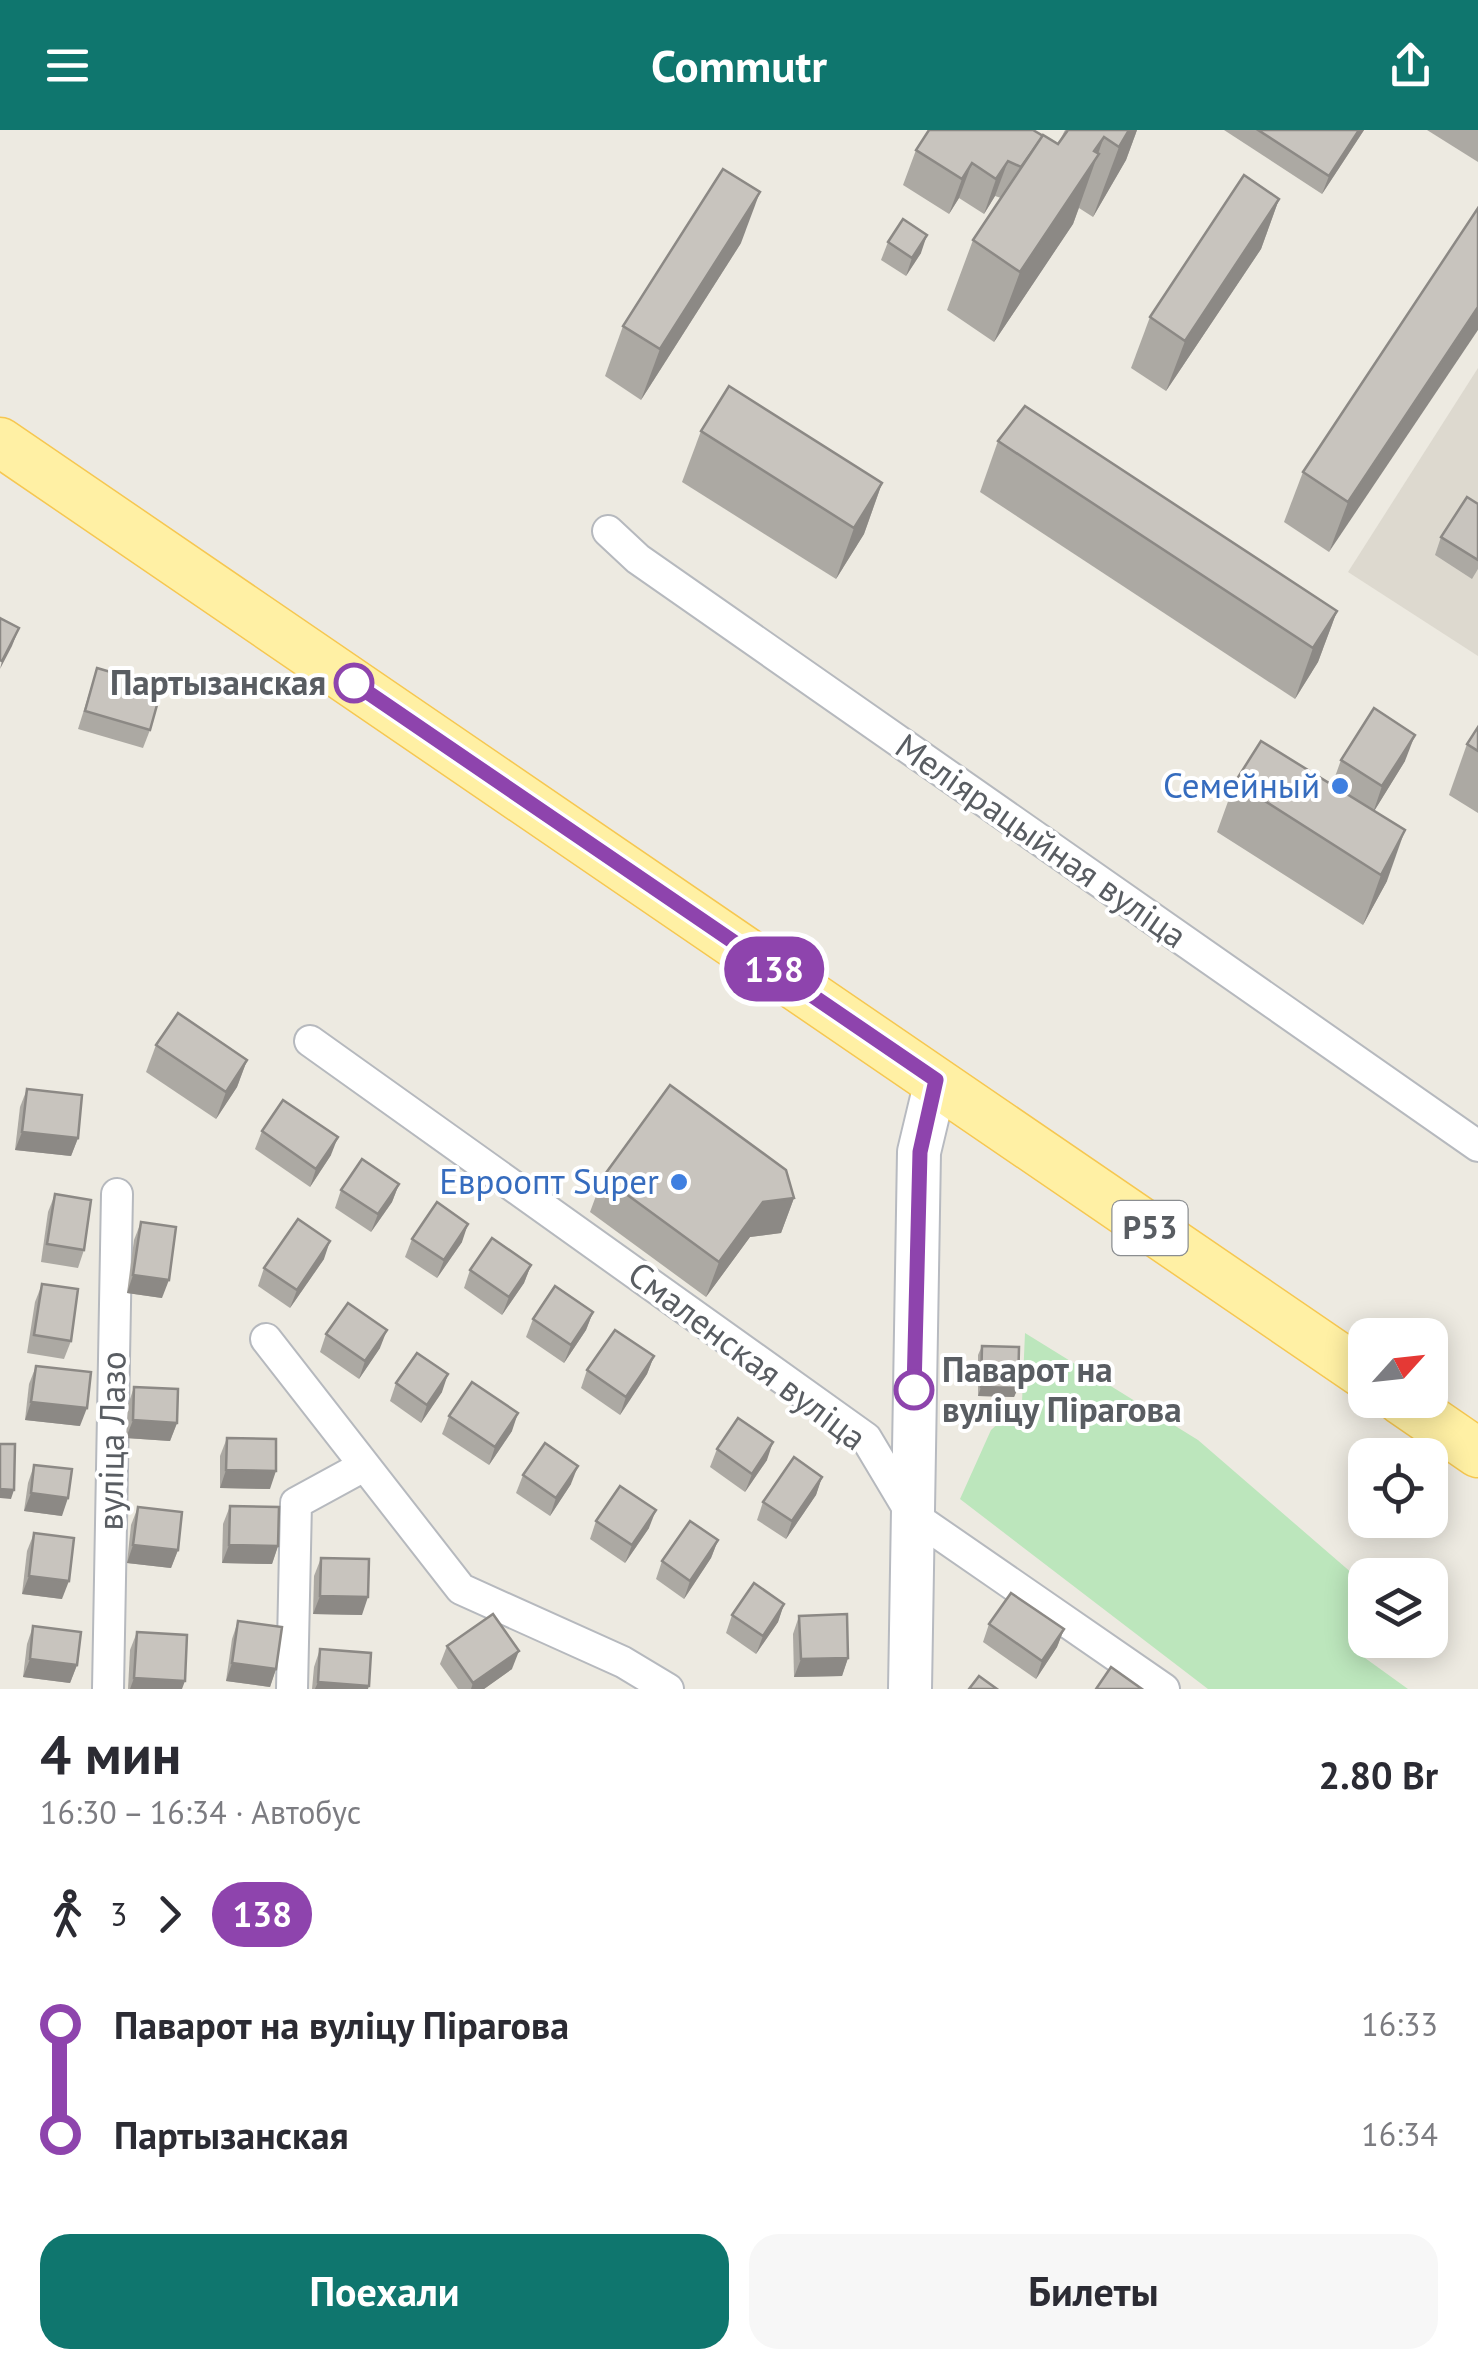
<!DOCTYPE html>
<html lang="ru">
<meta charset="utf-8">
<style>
body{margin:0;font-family:"PT Sans",sans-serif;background:#f7f7f7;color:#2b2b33;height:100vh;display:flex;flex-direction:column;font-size:38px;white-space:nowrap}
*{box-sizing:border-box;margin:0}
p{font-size:32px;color:#7c7c81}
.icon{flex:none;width:55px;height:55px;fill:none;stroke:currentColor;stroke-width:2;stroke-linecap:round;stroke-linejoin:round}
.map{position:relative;height:1559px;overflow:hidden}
.panel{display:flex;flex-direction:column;background:#fff;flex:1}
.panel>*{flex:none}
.badge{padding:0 20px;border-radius:32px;font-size:35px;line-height:65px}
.needle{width:65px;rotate:63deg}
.controls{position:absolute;left:1348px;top:1188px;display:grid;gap:20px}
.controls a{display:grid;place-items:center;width:100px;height:100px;border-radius:20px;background:#fff;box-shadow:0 5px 25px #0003;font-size:50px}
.map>.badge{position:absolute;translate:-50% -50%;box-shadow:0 0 0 5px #fff}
.legs{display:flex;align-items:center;gap:15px;height:110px;padding:0 40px;font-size:32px}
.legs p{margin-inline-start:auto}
.overview{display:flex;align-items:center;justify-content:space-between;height:170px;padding:0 40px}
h1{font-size:55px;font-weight:700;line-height:75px}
.button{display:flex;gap:20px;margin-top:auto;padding:20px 40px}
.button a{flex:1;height:115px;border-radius:30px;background:#0f766e;color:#fff;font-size:40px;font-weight:700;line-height:115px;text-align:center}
.button a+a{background:#f7f7f7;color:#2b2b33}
ul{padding:0 40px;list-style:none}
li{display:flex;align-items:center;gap:35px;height:110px;font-size:38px}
li i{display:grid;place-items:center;width:15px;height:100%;margin:0 12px;background:currentColor}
li i::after{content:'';width:25px;height:25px;margin:-12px;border:8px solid;border-radius:50%;background:#fff}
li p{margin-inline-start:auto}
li:first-child i{background:linear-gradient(#0000 50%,currentColor 0)}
li:last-child i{background:linear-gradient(currentColor 50%,#0000 0)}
header{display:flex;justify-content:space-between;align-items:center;height:130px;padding:0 40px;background:#0f766e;color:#fff;font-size:45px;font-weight:700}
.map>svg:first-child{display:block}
</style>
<header><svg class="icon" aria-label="menu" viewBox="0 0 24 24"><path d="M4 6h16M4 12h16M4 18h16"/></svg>Commutr<svg class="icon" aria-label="share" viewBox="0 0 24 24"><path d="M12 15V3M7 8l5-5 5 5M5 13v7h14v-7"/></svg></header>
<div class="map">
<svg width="1478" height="1559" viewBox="0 0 1478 1559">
<rect width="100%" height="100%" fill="#edeae1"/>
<!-- education -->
<path fill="#ddd9cf" d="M1478 238V526L1348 442Z"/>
<!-- green -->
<path fill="#bce6bc" d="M1025 1203 1198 1310 1353 1444 1365 1528 1408 1559H1208L960 1369 991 1300 1022 1272Z"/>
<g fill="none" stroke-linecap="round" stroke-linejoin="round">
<!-- street casing -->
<g stroke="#b6b9be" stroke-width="34">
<g id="street">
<path d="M608 401 638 429 1478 1016"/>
<path d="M310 911 866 1308 912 1385 1164 1559"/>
<path d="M266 1209 461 1459 623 1532 668 1559"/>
<path d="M108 1559 117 1064"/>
<path d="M292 1559 296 1373 362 1337"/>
</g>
</g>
<!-- secondary casing -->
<g stroke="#b7bac0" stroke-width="46">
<path id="secondary" d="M910 1559 919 1022 936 951"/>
</g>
<!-- primary casing -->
<g stroke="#f6c751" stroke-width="51">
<g id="primary">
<path d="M0 312 1365 1245"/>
<path d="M1401 1270 1478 1323"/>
</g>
</g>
<!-- street -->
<use href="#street" stroke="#fff" stroke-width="30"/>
<!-- secondary -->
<use href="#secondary" stroke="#fff" stroke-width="42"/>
<!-- primary -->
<use href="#primary" stroke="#fff0a4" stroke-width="48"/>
</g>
<!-- wall -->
<g fill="#aca9a3">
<path d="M1065 0H1137L1126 30 1093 87 1079 78 1073 94 994 212 947 180 973 110 1001 68 995 66 984 84 959 68 949 84 903 55 916 20 1058 14Z"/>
<path d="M1224 0H1364L1322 64Z"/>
<path d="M1427 0H1478V32Z"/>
<path d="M1279 69 1261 119 1166 261 1131 238 1150 187Z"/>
<path d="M1478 78 1329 422 1284 392 1303 342Z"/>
<path d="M888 112 921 123 906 146 881 130Z"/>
<path d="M741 113 641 270 605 246 623 196Z"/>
<path d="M701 301 882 353 864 404 836 449 682 352Z"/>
<path d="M998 311 1337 481 1318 532 1295 569 980 362Z"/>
<path d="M1478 374V439L1472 449 1435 425 1441 407Z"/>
<path d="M97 538 150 600 143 618 78 599Z"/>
<path d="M1478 597V683L1449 665 1467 614Z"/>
<path d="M1341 630 1405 631 1374 681 1387 751 1363 795 1217 702 1235 652 1332 655Z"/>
<path d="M156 915 247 930 237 957 216 989 146 942Z"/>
<path d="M27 959 78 1008 71 1026 15 1020 20 977Z"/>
<path d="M262 1001 331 1025 310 1057 255 1019Z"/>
<path d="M603 1047 794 1068 781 1103 750 1107 706 1167 590 1082Z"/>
<path d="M399 1054 392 1072 371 1102 335 1078 341 1060Z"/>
<path d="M55 1064 84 1120 78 1138 41 1132 48 1082Z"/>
<path d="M141 1092 162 1168 127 1163 134 1110Z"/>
<path d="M412 1109 462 1112 437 1148 405 1127Z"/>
<path d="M324 1129 290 1178 258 1156 264 1138Z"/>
<path d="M531 1135 524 1153 502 1185 464 1158 470 1140Z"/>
<path d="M42 1154 71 1211 64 1229 27 1223 35 1172Z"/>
<path d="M593 1182 586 1200 564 1233 526 1207 533 1189Z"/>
<path d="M326 1204 380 1218 359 1249 320 1222Z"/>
<path d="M982 1216 1018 1258 1014 1267 978 1266V1225Z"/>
<path d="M654 1226 647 1244 620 1285 581 1258 587 1240Z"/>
<path d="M36 1236 80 1296 25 1290 29 1254Z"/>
<path d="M396 1253 442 1262 421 1293 390 1271Z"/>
<path d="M134 1257 177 1293 170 1311 126 1308 128 1275Z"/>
<path d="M449 1286 512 1301 489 1335 442 1304Z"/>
<path d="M227 1308 270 1359 220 1358V1326Z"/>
<path d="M717 1319 767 1330 745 1362 710 1337Z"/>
<path d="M34 1335 62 1386 24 1381 28 1353Z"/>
<path d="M523 1345 571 1354 550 1386 516 1363Z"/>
<path d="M822 1347 816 1365 786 1409 757 1390 763 1372Z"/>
<path d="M230 1376 278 1416 272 1434 222 1433 223 1394Z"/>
<path d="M138 1377 178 1420 171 1438 127 1433 131 1395Z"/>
<path d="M596 1391 649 1398 625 1433 590 1409Z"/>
<path d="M34 1403 62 1469 22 1464 27 1421Z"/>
<path d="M718 1410 711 1428 684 1469 656 1449 662 1431Z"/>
<path d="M321 1428 362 1485 313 1484 314 1446Z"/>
<path d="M784 1474 778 1492 756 1524 726 1503 732 1485Z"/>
<path d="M799 1486 848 1528 842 1546 794 1547 793 1504Z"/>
<path d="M238 1491 276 1539 270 1557 226 1551 232 1509Z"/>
<path d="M989 1494 1064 1499 1057 1517 1036 1549 983 1512Z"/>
<path d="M33 1496 77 1535 70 1553 23 1547 27 1514Z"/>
<path d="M137 1502 182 1559H128L130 1520Z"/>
<path d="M447 1516 512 1539 484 1559H458L440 1534Z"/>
<path d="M320 1519 368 1559H312L314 1537Z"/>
</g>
<!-- shaded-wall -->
<g fill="#8c8985">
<path d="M1129 0H1137L1126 30 1093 87 1119 17Z"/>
<path d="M1359 0H1364L1322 64 1329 46Z"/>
<path d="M1104 7 1073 94 994 212 1020 142Z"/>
<path d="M1008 31 995 66 984 84 996 49Z"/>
<path d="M972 33 959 68 949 84 962 49Z"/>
<path d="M760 62 741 113 641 270 660 219Z"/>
<path d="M1279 69 1261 119 1166 261 1185 211Z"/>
<path d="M927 105 921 123 906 146 912 128Z"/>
<path d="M1478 177V200L1329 422 1348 372Z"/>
<path d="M882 353 864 404 836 449 854 398Z"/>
<path d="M1337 481 1318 532 1295 569 1313 518Z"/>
<path d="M19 498 12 516 0 539 2 531Z"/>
<path d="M1415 605 1405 631 1373 683 1382 656Z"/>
<path d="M1405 700 1387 751 1363 795 1381 745Z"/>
<path d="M247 930 237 957 216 989 226 962Z"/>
<path d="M22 1002 78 1008 71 1026 15 1020Z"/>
<path d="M338 1007 331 1025 310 1057 316 1039Z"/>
<path d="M399 1054 392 1072 371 1102 378 1084Z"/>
<path d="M794 1068 781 1103 750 1107 706 1167 719 1132 763 1072Z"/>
<path d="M468 1094 462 1112 437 1148 444 1130Z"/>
<path d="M330 1111 324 1129 290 1178 297 1160Z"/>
<path d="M531 1135 524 1153 502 1185 509 1167Z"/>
<path d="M133 1145 169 1150 162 1168 127 1163Z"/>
<path d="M593 1182 586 1200 564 1233 571 1215Z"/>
<path d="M387 1200 380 1218 359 1249 365 1231Z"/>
<path d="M654 1226 647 1244 620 1285 626 1267Z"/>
<path d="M448 1244 442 1262 421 1293 427 1275Z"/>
<path d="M981 1257 1018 1258 1014 1267 978 1266Z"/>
<path d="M31 1272 87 1278 80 1296 25 1290Z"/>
<path d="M518 1283 512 1301 489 1335 495 1317Z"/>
<path d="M133 1290 177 1293 170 1311 126 1308Z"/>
<path d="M773 1312 767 1330 745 1362 752 1344Z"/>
<path d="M578 1336 571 1354 550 1386 556 1368Z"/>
<path d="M226 1340 276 1341 270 1359 220 1358Z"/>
<path d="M822 1347 816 1365 786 1409 792 1391Z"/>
<path d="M0 1359 14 1360 11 1369 0 1368Z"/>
<path d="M31 1363 68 1368 62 1386 24 1381Z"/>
<path d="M656 1380 649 1398 625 1433 632 1415Z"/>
<path d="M718 1410 711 1428 684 1469 690 1451Z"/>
<path d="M133 1415 178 1420 171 1438 127 1433Z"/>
<path d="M229 1415 278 1416 272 1434 222 1433Z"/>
<path d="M29 1446 69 1451 62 1469 22 1464Z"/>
<path d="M320 1466 368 1467 362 1485 313 1484Z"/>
<path d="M784 1474 778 1492 756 1524 763 1506Z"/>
<path d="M1064 1499 1057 1517 1036 1549 1042 1531Z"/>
<path d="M519 1521 512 1539 484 1559H471L473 1553Z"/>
<path d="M848 1528 842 1546 794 1547 801 1529Z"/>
<path d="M30 1529 77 1535 70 1553 23 1547Z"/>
<path d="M232 1533 276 1539 270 1557 226 1551Z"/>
<path d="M134 1548 185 1551 182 1559H130Z"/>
<path d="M318 1552 369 1556 368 1559H315Z"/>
</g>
<!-- building -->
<g fill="#c8c4be" stroke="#8c8985" stroke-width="2.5">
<path d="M929 0H1033L1043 6 1021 37 1008 31 996 49 972 33 962 49 916 20Z"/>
<path d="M1068 0H1129L1119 17 1104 7 1094 21 1099 24 1020 142 973 110 1043 5 1058 14Z"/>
<path d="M1258 0H1359L1329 46Z"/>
<path d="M723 39 760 62 660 219 623 196Z"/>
<path d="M1244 45 1279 69 1185 211 1150 187Z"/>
<path d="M1478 78V177L1348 372 1303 342Z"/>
<path d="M903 89 927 105 912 128 888 112Z"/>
<path d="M729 256 882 353 854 398 701 301Z"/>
<path d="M1025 276 1337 481 1313 518 998 311Z"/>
<path d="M1467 367 1478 374V430L1441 407Z"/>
<path d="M0 488 19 498 2 531 0 530Z"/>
<path d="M97 538 162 557 150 600 85 581Z"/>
<path d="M1374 578 1415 605 1382 656 1341 630Z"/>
<path d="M1478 597V621L1467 614Z"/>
<path d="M1261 611 1405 700 1381 745 1235 652Z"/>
<path d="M178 883 247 930 226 962 156 915Z"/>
<path d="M670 955 786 1040 794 1068 763 1072 719 1132 603 1047Z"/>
<path d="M27 959 82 965 78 1008 22 1002Z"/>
<path d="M283 970 338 1007 316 1039 262 1001Z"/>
<path d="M362 1029 399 1054 378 1084 341 1060Z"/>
<path d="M55 1064 91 1070 84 1120 47 1114Z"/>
<path d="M437 1072 468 1094 444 1130 412 1109Z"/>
<path d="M298 1089 330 1111 297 1160 264 1138Z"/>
<path d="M141 1092 176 1097 169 1150 133 1145Z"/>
<path d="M492 1108 531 1135 509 1167 470 1140Z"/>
<path d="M42 1154 78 1159 71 1211 34 1205Z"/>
<path d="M555 1156 593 1182 571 1215 533 1189Z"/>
<path d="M348 1173 387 1200 365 1231 326 1204Z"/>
<path d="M615 1200 654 1226 626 1267 587 1240Z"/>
<path d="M982 1216 1019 1217 1018 1258 981 1257Z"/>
<path d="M417 1223 448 1244 427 1275 396 1253Z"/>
<path d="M36 1236 91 1242 87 1278 31 1272Z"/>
<path d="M472 1252 518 1283 495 1317 449 1286Z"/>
<path d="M134 1257 178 1259 177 1293 133 1290Z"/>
<path d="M738 1288 773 1312 752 1344 717 1319Z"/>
<path d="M227 1308 276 1309V1341L226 1340Z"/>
<path d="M545 1313 578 1336 556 1368 523 1345Z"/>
<path d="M0 1314H15L14 1360 0 1359Z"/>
<path d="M794 1327 822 1347 792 1391 763 1372Z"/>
<path d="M34 1335 72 1339 68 1368 31 1363Z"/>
<path d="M620 1356 656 1380 632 1415 596 1391Z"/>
<path d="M230 1376 279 1377 278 1416 229 1415Z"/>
<path d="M138 1377 182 1382 178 1420 133 1415Z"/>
<path d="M690 1391 718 1410 690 1451 662 1431Z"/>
<path d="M34 1403 74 1408 69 1451 29 1446Z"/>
<path d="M321 1428 369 1429 368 1467 320 1466Z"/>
<path d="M754 1453 784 1474 763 1506 732 1485Z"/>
<path d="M1011 1463 1064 1499 1042 1531 989 1494Z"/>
<path d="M493 1484 519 1521 473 1553 447 1516Z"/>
<path d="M847 1484 848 1528 801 1529 799 1486Z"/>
<path d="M238 1491 282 1497 276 1539 232 1533Z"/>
<path d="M33 1496 81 1502 77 1535 30 1529Z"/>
<path d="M137 1502 187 1505 185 1551 134 1548Z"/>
<path d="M320 1519 371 1523 369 1556 318 1552Z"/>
<path d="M1111 1537 1142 1559H1096Z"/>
<path d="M979 1546 997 1559H969Z"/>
</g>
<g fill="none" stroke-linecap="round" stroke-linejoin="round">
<!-- line-1 casing -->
<g stroke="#fff" stroke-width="22">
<path id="line-1" d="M354 553 936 950 920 1022 914 1260"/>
</g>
<!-- line-1 -->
<use href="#line-1" stroke="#8e44ad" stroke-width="15"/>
</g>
<!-- markers -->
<g fill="#fff" stroke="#8e44ad" stroke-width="5">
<circle cx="354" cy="553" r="18"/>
<circle cx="914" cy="1260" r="18"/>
</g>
<g fill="#3f7fe0" stroke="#fff" stroke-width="4">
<circle cx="1340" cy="656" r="10"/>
<circle cx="679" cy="1052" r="10"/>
</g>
<g text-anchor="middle" stroke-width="8" stroke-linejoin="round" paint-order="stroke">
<!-- shield labels -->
<rect fill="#fff" stroke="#8b8e91" stroke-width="2.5" x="1112.5" y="1071" width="75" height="54" rx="8"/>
<g font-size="32" font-weight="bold" fill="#595d62">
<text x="1150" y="1109">Р53</text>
</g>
<!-- stop labels -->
<g font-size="35" font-weight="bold" fill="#595d62" stroke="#fff" text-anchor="end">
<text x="326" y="565">Партызанская</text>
<text x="942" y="1252" text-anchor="start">Паварот на<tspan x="942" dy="40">вуліцу Пірагова</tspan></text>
</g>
<!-- shop labels -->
<g font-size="35" fill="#366cbe" stroke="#fff" text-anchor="end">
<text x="1320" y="668">Семейный</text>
<text x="659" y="1064">Евроопт Super</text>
</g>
<!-- street labels -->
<g font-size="35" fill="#595d62" stroke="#fff">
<text transform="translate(1041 711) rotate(35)" y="12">Меліярацыйная вуліца</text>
<text transform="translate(747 1226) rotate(37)" y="12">Смаленская вуліца</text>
<text transform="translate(112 1311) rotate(-89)" y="12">вуліца Лазо</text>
</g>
</g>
</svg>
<div class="controls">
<a><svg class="needle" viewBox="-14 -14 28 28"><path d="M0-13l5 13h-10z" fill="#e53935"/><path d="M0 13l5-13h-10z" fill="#7c7c81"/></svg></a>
<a><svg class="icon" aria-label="locate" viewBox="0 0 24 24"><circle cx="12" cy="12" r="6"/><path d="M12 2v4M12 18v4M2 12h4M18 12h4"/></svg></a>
<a><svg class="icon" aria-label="layers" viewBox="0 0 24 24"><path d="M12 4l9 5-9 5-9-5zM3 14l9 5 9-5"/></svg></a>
</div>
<b class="badge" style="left:774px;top:839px;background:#8e44ad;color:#fff">138</b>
</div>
<section class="panel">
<div class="overview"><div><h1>4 мин</h1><p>16:30 – 16:34 · Автобус</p></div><b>2.80 Br</b></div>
<div class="legs"><svg class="icon" aria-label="walk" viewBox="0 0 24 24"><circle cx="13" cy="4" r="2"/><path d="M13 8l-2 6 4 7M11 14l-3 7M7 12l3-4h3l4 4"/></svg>3<svg class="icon" aria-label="forward" viewBox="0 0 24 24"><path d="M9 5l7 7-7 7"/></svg><b class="badge" style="background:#8e44ad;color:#fff">138</b></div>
<ul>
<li><i style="color:#8e44ad"></i><b>Паварот на вуліцу Пірагова</b><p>16:33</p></li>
<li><i style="color:#8e44ad"></i><b>Партызанская</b><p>16:34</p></li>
</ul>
<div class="button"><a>Поехали</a><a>Билеты</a></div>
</section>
